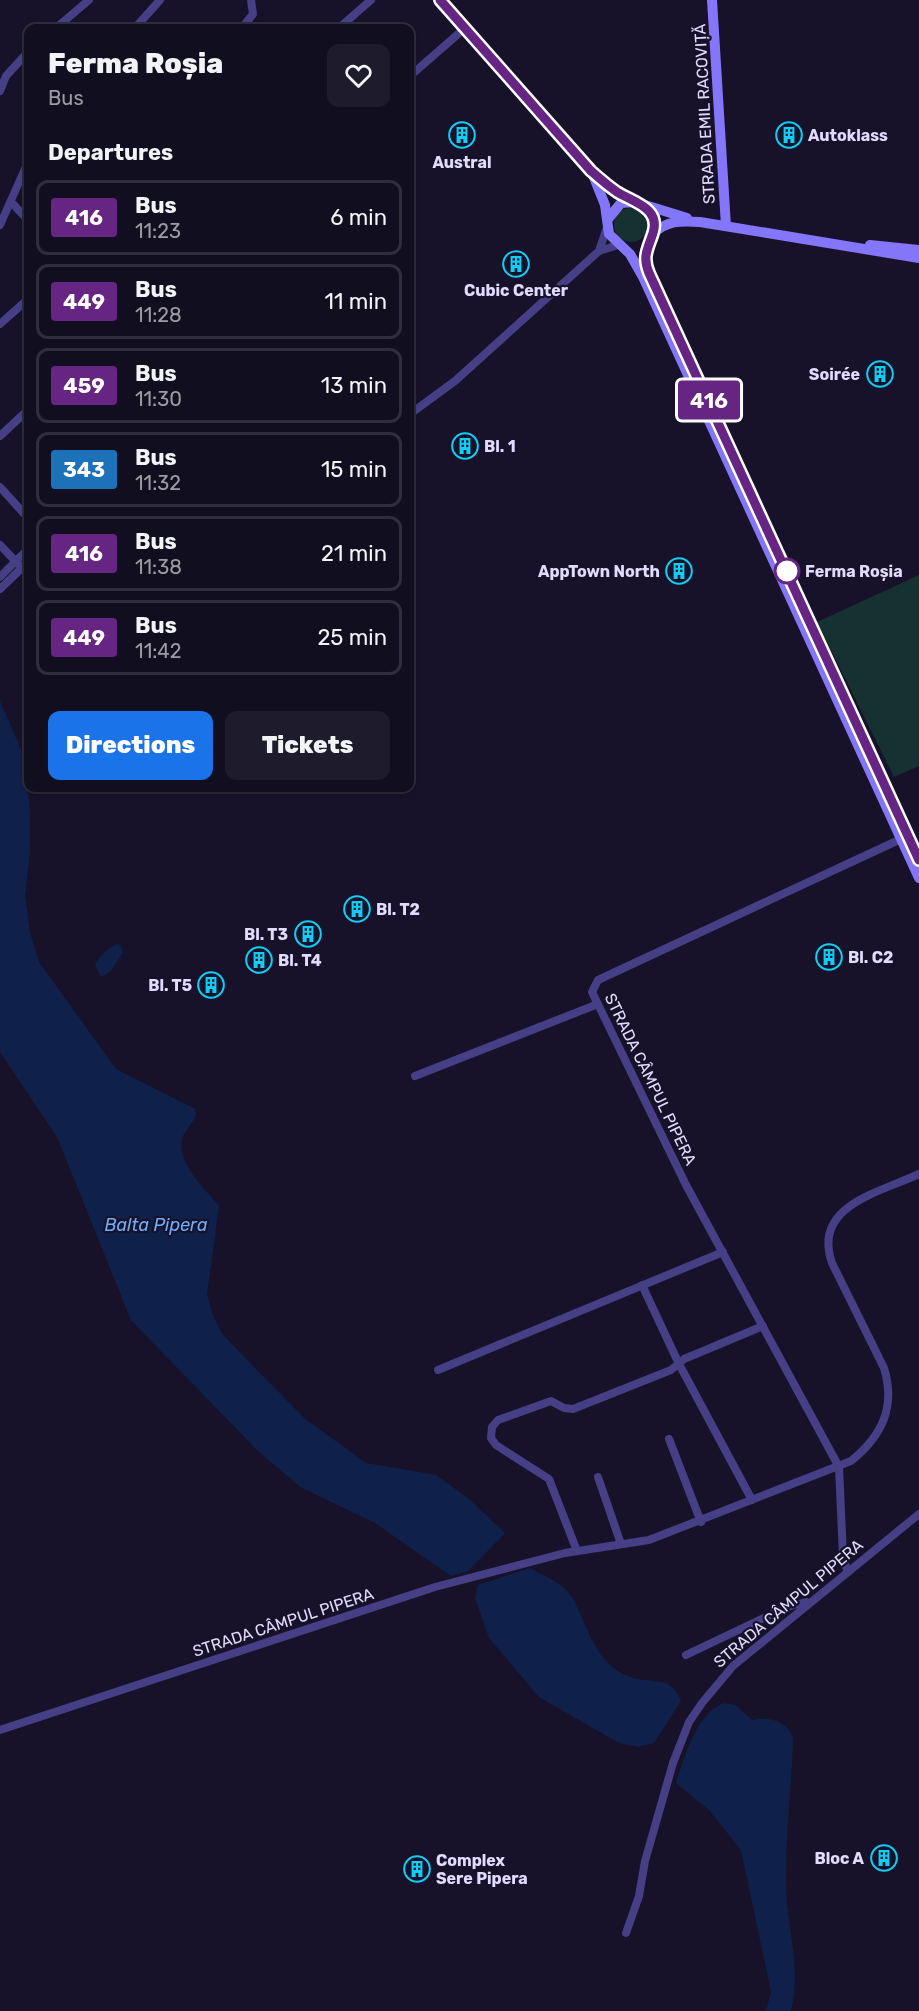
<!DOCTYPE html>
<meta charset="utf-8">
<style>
body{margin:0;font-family:Rubik,sans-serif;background:#1e1c2c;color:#f1f3f6;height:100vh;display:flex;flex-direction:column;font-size:22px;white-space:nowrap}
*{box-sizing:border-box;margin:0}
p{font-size:20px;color:#9c9ca4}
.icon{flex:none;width:33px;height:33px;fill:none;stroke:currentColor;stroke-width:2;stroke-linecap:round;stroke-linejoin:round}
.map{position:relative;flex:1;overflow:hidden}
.sheet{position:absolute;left:24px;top:24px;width:390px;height:768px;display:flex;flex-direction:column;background:#110e1f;border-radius:12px;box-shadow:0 2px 4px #0004,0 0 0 2px #302e3d}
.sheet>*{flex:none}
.badge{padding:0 12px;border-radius:4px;font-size:21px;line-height:39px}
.map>.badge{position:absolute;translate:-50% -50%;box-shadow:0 0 0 3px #fff}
h2{padding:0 24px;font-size:22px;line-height:54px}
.round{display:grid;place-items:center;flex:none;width:63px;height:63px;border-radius:12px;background:#1e1c2c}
.overview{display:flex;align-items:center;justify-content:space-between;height:102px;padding:0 24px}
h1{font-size:28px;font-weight:800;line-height:45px}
.cta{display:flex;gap:12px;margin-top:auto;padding:12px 24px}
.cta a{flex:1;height:69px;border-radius:12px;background:#1a73e8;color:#fff;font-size:24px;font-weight:800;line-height:69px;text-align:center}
.cta a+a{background:#1e1c2c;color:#f1f3f6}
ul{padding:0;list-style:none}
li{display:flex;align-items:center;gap:18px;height:75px;margin:0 12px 9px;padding:0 12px;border:3px solid #302e3d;border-radius:12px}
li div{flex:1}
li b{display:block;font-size:22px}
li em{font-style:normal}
li .badge{min-width:66px;font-weight:700;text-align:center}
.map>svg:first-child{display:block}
</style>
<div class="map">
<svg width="919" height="2011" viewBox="0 0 919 2011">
<rect width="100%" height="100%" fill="#171229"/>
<!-- green -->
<g fill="#153132">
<circle cx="631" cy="225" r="17"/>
<path d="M919 575V766L894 777 817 622Z"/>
</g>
<!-- water -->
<g fill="#0f214a">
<path d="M0 701 22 752 27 779 30 812V851L25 896 30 933 39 962 116 1069 195 1109 196 1116C193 1123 186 1129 183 1136 174 1161 205 1189 219 1206L207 1294 212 1313 222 1334 304 1418 366 1463 436 1475 469 1499 505 1533 468 1571 451 1576 375 1523 302 1488 259 1452 131 1320 57 1137 0 1052Z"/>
<path d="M119 944 123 952 111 971 101 977 95 965C98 957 110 945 119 944Z"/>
<path d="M530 1568C544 1576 563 1583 572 1597 587 1623 593 1659 623 1674 647 1687 670 1671 681 1701L654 1743 638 1747 619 1743 539 1697 489 1638 475 1598 478 1585Z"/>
<path d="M724 1703 736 1705 752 1720C769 1716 788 1721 793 1738 792 1786 785 1834 786 1882 786 1926 802 1967 791 2011H766L771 1992 741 1850 709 1810 676 1783C685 1756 696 1714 724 1703Z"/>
</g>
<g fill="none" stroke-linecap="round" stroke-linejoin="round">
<!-- street -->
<g stroke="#463f86" stroke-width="8">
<path d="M56 28 89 0"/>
<path d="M135 28 160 0"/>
<path d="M242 28 253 14 251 0"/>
<path d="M339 28 371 0"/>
<path d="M410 76 465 28"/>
<path d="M0 91 6 76 28 52"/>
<path d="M11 202 28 220"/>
<path d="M0 225 28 162"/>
<path d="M599 251 607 227"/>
<path d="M0 324 28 299"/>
<path d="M410 414 455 381 599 251 618 245"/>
<path d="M0 436 28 410"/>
<path d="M0 487 28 518"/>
<path d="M0 545 20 566"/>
<path d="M0 577 28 549"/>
<path d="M0 589 28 562"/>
<path d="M415 1076 598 1004"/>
<path d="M642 1285 679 1364 752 1500"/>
<path d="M438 1370 723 1252"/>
<path d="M669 1439 701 1522"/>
<path d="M598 1477 621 1544"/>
<path d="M577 1551 549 1479 496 1445 491 1438 492 1427 498 1420 551 1401 564 1408 573 1409 671 1370 684 1359 763 1326"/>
<path d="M847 1570 843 1556 839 1467 686 1185 592 992 598 980 901 839"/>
<path d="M686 1655 787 1607 806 1602"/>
<path d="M0 1730 435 1587 565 1553 649 1540 851 1461C882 1436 896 1407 884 1368L832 1263C812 1206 878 1193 919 1174"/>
<path d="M626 1933 639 1896 645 1861 673 1763 689 1722 702 1703 733 1666 919 1514"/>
</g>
<!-- secondary -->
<g stroke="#8376f9" stroke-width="10">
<path d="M440 0 591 171C599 179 608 186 617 192 633 202 661 208 653 233 648 249 643 256 649 273L919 860"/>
<path d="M712 0 726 226"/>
<path d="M593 175 605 205 609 234 630 254 643 277 919 878"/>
<path d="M645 205 687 218"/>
<path d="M608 219 621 203 635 202"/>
<path d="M653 234C667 220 681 221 700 222L919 258"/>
<path d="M870 245 919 250"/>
</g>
</g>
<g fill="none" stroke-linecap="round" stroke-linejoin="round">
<!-- line casing -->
<g stroke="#fff" stroke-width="14">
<path id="line" d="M440 0 591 171C599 178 608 186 617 192 633 202 661 208 653 233 648 249 642 256 649 273L919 860"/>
</g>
<!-- line -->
<use href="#line" stroke="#662483" stroke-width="9"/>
</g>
<!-- icons -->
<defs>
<g id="building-ring" transform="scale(1.35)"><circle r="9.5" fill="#171229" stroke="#0fcef5" stroke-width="1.5"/><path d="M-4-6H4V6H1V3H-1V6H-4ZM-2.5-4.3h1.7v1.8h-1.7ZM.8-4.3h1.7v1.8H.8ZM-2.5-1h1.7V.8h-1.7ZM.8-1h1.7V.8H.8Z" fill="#0fcef5"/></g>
</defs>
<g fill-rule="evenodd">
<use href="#building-ring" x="462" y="135"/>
<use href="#building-ring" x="789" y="135"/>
<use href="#building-ring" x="516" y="264"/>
<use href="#building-ring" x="880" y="374"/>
<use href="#building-ring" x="465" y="446"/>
<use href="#building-ring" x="679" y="571"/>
<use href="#building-ring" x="357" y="909"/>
<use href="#building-ring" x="308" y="934"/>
<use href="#building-ring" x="829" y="957"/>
<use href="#building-ring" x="259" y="960"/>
<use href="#building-ring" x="211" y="985"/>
<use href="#building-ring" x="884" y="1858"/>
<use href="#building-ring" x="417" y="1869"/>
</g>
<!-- markers -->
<circle fill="#fff" stroke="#662483" stroke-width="3" cx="787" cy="571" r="12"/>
<g text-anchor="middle" stroke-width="4.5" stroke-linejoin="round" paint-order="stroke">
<!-- street labels -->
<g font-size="16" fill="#e1dbfd" stroke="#171229">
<text transform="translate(704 114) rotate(-93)" y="6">STRADA EMIL RACOVIȚĂ</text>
<text transform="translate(651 1079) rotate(64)" y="6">STRADA CÂMPUL PIPERA</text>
<text transform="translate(788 1603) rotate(-40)" y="6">STRADA CÂMPUL PIPERA</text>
<text transform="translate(283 1622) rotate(-18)" y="6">STRADA CÂMPUL PIPERA</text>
</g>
<!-- poi labels -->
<g font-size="16" font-weight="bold" fill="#e1dbfd" stroke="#171229" text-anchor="start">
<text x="808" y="141">Autoklass</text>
<text x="462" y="168" text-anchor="middle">Austral</text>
<text x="516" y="296" text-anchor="middle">Cubic Center</text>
<text x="860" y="380" text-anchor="end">Soirée</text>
<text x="484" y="452">Bl. 1</text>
<text x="660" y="577" text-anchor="end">AppTown North</text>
<text x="376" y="915">Bl. T2</text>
<text x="288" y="940" text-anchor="end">Bl. T3</text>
<text x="848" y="963">Bl. C2</text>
<text x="278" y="966">Bl. T4</text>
<text x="192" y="991" text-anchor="end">Bl. T5</text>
<text x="864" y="1864" text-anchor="end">Bloc A</text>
<text x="436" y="1866">Complex<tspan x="436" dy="18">Sere Pipera</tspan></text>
</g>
<!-- stop labels -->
<g font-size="16" font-weight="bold" fill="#e1dbfd" stroke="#171229" text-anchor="start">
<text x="805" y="577">Ferma Roșia</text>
</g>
<!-- water labels -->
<g font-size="18" font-style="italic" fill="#6daef9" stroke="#171229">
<text x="156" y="1231">Balta Pipera</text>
</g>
</g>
</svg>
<b class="badge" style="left:709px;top:400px;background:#662483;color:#fff">416</b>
<section class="sheet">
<div class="overview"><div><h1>Ferma Roșia</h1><p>Bus</p></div><a class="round"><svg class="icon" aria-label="heart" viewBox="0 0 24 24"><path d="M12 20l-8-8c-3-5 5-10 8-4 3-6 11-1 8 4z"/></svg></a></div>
<h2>Departures</h2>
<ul>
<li><span class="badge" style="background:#662483;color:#fff">416</span><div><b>Bus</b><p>11:23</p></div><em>6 min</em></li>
<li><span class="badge" style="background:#662483;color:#fff">449</span><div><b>Bus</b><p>11:28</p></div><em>11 min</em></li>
<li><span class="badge" style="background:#662483;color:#fff">459</span><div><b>Bus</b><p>11:30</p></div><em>13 min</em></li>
<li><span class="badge" style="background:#1d71b8;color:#fff">343</span><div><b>Bus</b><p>11:32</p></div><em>15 min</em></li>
<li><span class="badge" style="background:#662483;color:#fff">416</span><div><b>Bus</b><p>11:38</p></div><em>21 min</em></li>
<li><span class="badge" style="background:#662483;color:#fff">449</span><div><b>Bus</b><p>11:42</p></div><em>25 min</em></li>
</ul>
<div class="cta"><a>Directions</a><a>Tickets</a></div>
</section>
</div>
